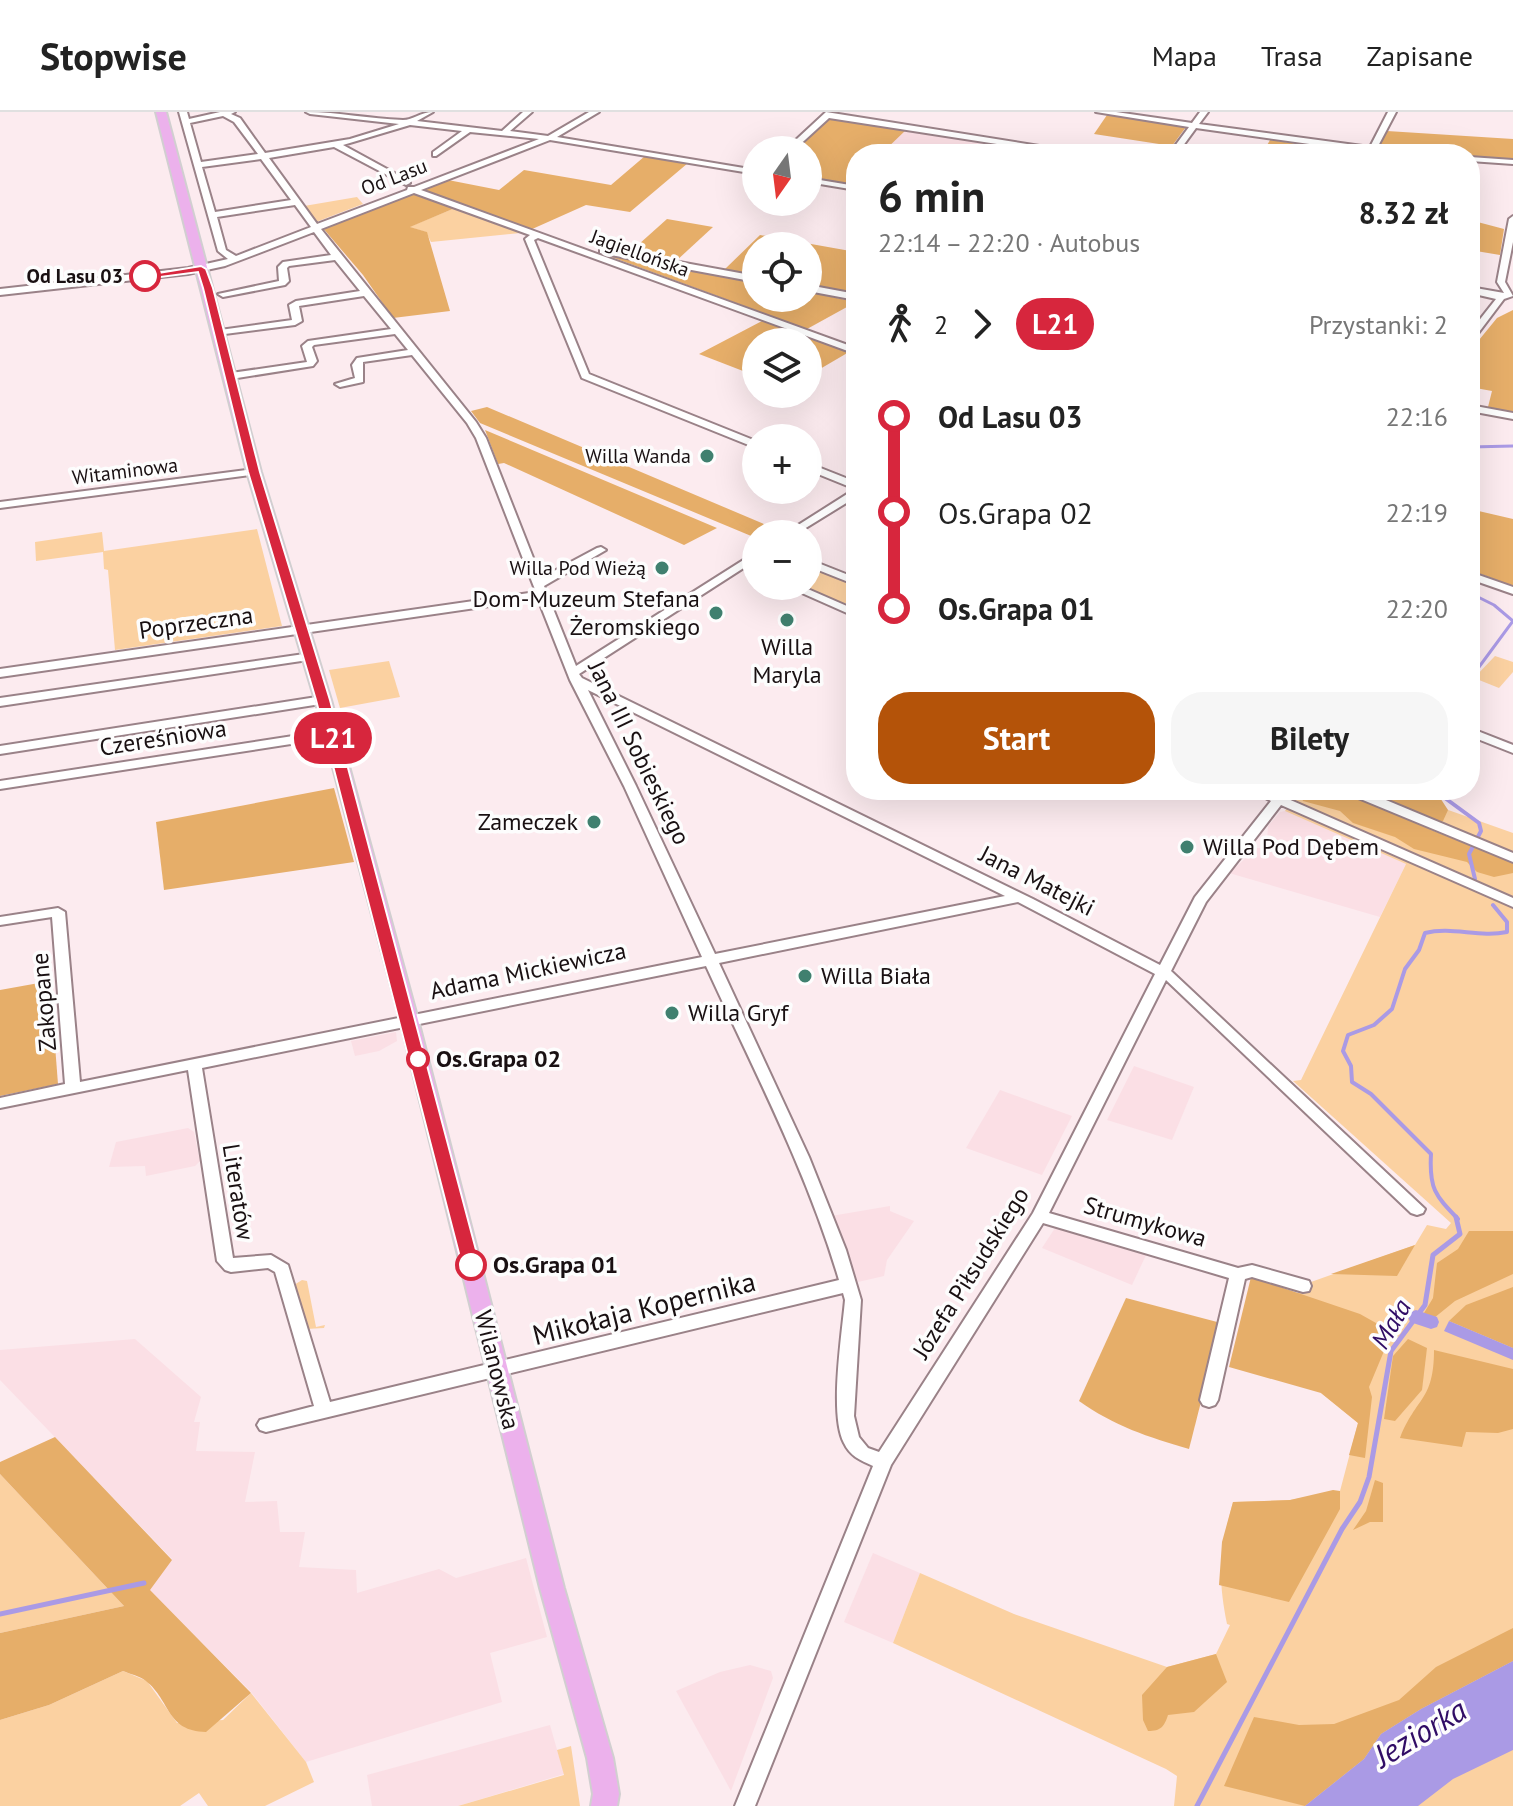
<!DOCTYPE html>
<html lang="pl">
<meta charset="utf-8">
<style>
body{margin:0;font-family:"PT Sans",sans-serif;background:#f6f6f6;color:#222;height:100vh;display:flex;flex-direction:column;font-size:30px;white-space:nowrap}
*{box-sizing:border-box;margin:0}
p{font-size:26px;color:#767676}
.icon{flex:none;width:44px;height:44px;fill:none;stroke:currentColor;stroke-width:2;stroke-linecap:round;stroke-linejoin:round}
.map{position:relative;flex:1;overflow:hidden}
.sheet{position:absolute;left:846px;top:32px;width:634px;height:656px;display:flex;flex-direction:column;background:#fff;border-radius:32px;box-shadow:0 8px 32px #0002}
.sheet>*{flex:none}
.badge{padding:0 16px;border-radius:26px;font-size:28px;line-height:52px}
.needle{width:52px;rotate:194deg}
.buttons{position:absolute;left:742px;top:24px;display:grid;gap:16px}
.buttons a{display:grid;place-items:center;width:80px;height:80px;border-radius:50%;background:#fff;box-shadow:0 8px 32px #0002;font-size:40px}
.map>.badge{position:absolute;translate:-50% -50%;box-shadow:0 0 0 4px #fff}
.legs{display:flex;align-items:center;gap:12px;height:88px;padding:0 32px;font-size:26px}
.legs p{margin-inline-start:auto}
.headline{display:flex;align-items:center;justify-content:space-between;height:136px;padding:0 32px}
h1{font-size:44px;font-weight:800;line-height:60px}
.cta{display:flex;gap:16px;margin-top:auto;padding:16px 32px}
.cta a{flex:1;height:92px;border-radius:32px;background:#b45309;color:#fff;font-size:32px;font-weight:800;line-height:92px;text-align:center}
.cta a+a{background:#f6f6f6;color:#222}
ul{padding:0 32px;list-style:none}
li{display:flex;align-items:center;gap:28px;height:96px;font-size:30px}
li i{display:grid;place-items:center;width:12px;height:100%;margin:0 10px;background:currentColor}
li i::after{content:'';width:20px;height:20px;margin:-10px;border:6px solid;border-radius:50%;background:#fff}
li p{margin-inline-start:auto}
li:first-child i{background:linear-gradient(#0000 50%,currentColor 0)}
li:last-child i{background:linear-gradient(currentColor 50%,#0000 0)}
header{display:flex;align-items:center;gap:48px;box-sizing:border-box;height:112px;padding:0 40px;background:#fff;border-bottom:2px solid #e0e0e0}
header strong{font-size:38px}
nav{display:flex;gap:44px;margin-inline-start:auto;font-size:28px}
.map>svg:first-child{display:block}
</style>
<header>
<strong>Stopwise</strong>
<nav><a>Mapa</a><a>Trasa</a><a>Zapisane</a></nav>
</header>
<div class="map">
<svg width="1513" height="1694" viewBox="0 0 1513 1694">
<rect width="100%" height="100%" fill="#fcebef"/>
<!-- built -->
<g fill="#fbdfe5">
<path d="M905 18 1054 42H881Z"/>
<path d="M1285 699 1406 752 1380 805 1229 761 1257 736H1262L1267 729 1268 714 1280 700Z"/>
<path d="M396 920 397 929 379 939 355 944 351 929Z"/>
<path d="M1134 954 1194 975 1172 1028 1107 1008Z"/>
<path d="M1000 978 1072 1004 1042 1063 966 1036Z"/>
<path d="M188 1016 194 1020 200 1049 195 1054 146 1064 145 1054 109 1055 116 1030Z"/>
<path d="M890 1094V1099L914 1109 887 1148 884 1164 858 1170 831 1104Z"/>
<path d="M1055 1116 1146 1143 1132 1173 1042 1136Z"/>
<path d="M135 1227 201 1285 194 1310H200L196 1339 255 1340 245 1390 277 1389 280 1420H305L299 1455 356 1458 357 1481 439 1457 456 1466 526 1446 547 1525 490 1541 502 1590 306 1650 251 1580 149 1478 172 1447 0 1268V1238Z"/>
<path d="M873 1441 920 1461 893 1531 844 1510Z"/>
<path d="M750 1553 771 1559 773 1566 731 1679 676 1579 720 1560Z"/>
<path d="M550 1613 564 1662 458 1694H372L367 1663Z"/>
</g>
<!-- green -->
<g fill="#fbd1a1">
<path d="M357 85 363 92 316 110 304 94Z"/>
<path d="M455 96 520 121 431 130 426 120 409 115Z"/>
<path d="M257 417 282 514 115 538 108 458 104 457 103 440 36 449 35 430 102 420 104 439Z"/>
<path d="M808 451 856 472V494L847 490 843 493 799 474H808Z"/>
<path d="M1495 544 1513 550V560L1499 576 1474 566Z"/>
<path d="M389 549 400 585 340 596 329 558Z"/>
<path d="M1298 678H1392L1513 721V1694H1174L1177 1664 1166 1657 893 1531 920 1461 1014 1502 1167 1555 1216 1542 1230 1513 1227 1512C1217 1463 1220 1438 1233 1390L1290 1388 1340 1379 1358 1311 1321 1281 1292 1186 1311 1170 1415 1133 1427 1113 1446 1117 1451 1111 1293 969 1301 968 1406 752 1285 699Z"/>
<path d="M302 1168 307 1169 316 1215 325 1213 324 1216 306 1217 294 1173Z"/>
<path d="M0 1362 124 1494 0 1521Z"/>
<path d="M123 1559 147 1569 177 1611 223 1608 251 1581 306 1650 314 1670 265 1694H208L199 1681 180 1694H0V1608L49 1593Z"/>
<path d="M571 1634 580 1694H458L564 1663 557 1638Z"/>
</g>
<!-- forest -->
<g fill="#e6ae69">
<path d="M1107 3 1186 15 1172 34 1094 22Z"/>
<path d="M829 5 907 17 881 42H856V67L850 72 808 65V38H795Z"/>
<path d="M1387 19 1513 27V47L1382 38 1378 36Z"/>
<path d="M1270 28 1364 41 1262 42Z"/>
<path d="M645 44 688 51 630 100 586 93 530 118 422 78 448 68 499 78 524 58 611 73Z"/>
<path d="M413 81 455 96 410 115 427 120 450 199 393 206 363 163 322 115Z"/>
<path d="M667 107 713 115 675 150 629 141Z"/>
<path d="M1470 108 1504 117 1500 143 1470 138Z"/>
<path d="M760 123 856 140V182L808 174V134H756V164L724 158Z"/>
<path d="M606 143 756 170V186H808V180L856 190 807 217Z"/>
<path d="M1513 198V300L1488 295 1492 279 1470 275V239L1497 206Z"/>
<path d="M762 209 849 240 808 264V230H756V264L699 242Z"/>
<path d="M487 295 783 420 756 422V426L480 311 471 299Z"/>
<path d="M485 318 717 416 684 433 504 351 498 352Z"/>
<path d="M1470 397 1513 407V474L1470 458Z"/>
<path d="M334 676 354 750 164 778 156 710Z"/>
<path d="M1308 678 1321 683 1332 678H1435L1448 698 1443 709 1430 714 1431 718 1513 750V761L1494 765 1477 760 1467 750 1414 737 1395 725 1353 711 1340 699 1303 689 1300 681Z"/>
<path d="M50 869 58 972 0 984V878Z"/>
<path d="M1469 1119H1513V1162L1455 1189 1434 1206 1424 1201 1433 1186 1437 1151 1458 1137Z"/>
<path d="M1415 1133 1397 1164 1331 1162Z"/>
<path d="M1251 1165 1360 1202 1392 1220 1369 1275 1372 1285 1365 1346 1349 1343 1358 1311 1321 1281 1229 1255Z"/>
<path d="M1513 1175V1236L1449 1209 1466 1193Z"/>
<path d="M1126 1186 1221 1211 1189 1337C1148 1325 1114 1314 1079 1289Z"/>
<path d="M1408 1227 1427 1236 1422 1278 1395 1309 1384 1307 1393 1244Z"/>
<path d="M1434 1238 1513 1257V1317L1498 1321 1466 1320 1462 1335 1400 1326C1416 1285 1434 1289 1434 1238Z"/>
<path d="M55 1325 172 1448 150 1478 251 1581 206 1620C166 1619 171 1589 146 1569 140 1564 130 1562 123 1559L49 1593 0 1608V1521L124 1494 0 1362V1350Z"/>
<path d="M1375 1368 1383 1371V1410H1370L1353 1418 1366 1399Z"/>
<path d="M1333 1378 1340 1379V1397L1289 1490 1219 1473 1222 1430 1233 1390 1290 1388Z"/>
<path d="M1513 1516V1549L1421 1597 1381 1622 1364 1647 1305 1694 1224 1674 1254 1605 1299 1613 1334 1612 1399 1588 1436 1555Z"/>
<path d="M1216 1542 1227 1570 1194 1600 1168 1603C1164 1615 1161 1619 1148 1619L1143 1608 1142 1583 1167 1555Z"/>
</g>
<!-- water -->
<g fill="#aa9ae5">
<path d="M1449 1209 1513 1236V1248L1444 1219Z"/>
<path d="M1513 1549V1638L1453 1667 1418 1694H1305L1364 1647 1381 1622 1421 1597Z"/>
</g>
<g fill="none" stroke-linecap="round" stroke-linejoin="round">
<!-- stream-far2 -->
<g stroke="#aa9ae5" stroke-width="3">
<path d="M1470 335 1513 334"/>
<path d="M1470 481 1494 493 1513 509 1479 555 1470 561"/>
</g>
<!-- stream-far1 -->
<g stroke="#aa9ae5" stroke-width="4">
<path d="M1434 678 1479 711 1481 719 1469 742 1475 767"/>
<path d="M1458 1107C1435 1083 1429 1077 1431 1042L1371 982 1352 970 1351 954 1343 939 1348 923 1374 913 1392 897 1405 857 1419 838 1425 821C1452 814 1479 826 1507 820V810L1493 793"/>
</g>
<!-- stream -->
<g stroke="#aa9ae5" stroke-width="5">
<path d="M0 1502 144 1471"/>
<path d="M1197 1694 1342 1417 1360 1390 1369 1365 1391 1239 1425 1193 1433 1143 1460 1122 1456 1105"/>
</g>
<!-- canal -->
<path fill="#aa9ae5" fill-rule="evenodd" d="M1416 1198 1437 1205 1439 1210 1437 1215 1431 1217 1410 1210 1408 1205 1410 1200Z"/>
<!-- minor casing -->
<g stroke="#9a8288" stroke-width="4">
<g id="minor">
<path d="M179 0H187L189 7 220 0H235L231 2 240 6 265 41 350 27 399 12 310 2 306 0C339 0 370 7 403 8 413 8 421 0 433 0L417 9 502 19 523 0H532L510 19 548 24 589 0H599L557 25 756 58V62L550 28 421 78 856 236V242L538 126 534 128 589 262 756 329V336L582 266 525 127 530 123 414 81 321 117 476 310 486 326 541 466 597 436 601 435 606 438 544 474 576 554 756 440V448L579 562 582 566 1033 787 1160 853 1195 785 1271 689 1251 678H1268L1276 682 1279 678H1292L1286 686 1513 786V795L1281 693 1206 790 1171 859 1425 1097 1423 1101 1417 1103 1411 1101 1166 868 1049 1101 1238 1156 1252 1153 1309 1169 1311 1174 1309 1179 1303 1180 1252 1165 1245 1167 1218 1288 1215 1293 1209 1295 1203 1293 1200 1288 1229 1166 1043 1111 891 1353 755 1694H735L873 1354C860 1348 850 1344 844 1331 829 1303 842 1222 845 1188L843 1181 266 1320 260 1318 257 1313 260 1308 314 1294 275 1160 268 1156 231 1160 225 1158 217 1149 188 958 0 996V986L65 972 52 805 0 813V805L58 796 65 800 80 970 702 845 624 674 570 568 538 487 0 565V557L536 480 476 326 467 311 412 243 363 250V270L340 275 335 272 355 266 352 253 357 246 408 238 395 222 314 233 312 235 317 249 313 254 231 267 226 264 231 261 307 250 302 234 308 229 391 217 364 184 299 194 302 209 295 213 217 223 215 221 220 218 292 208 289 193 296 189 360 179 335 148 289 154 287 156 289 169 285 173 223 185 218 182 279 169 278 155 283 150 331 143 314 120 225 154 188 162 0 183V177L188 156 228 147 218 139ZM223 4 234 10 258 42 201 50 190 11ZM410 13 462 19 433 40V44H436L470 20 539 27 414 75H408L407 78 317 112 269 46 334 35 406 73 410 71 409 69 343 33ZM261 47 291 88 215 100 202 55ZM295 93 311 115 236 144 226 138 217 105ZM588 578 1005 784 715 842 636 674ZM1018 790 1155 862 1033 1101 879 1340 868 1336 859 1325 854 1304 861 1188 846 1138 809 1045 719 851ZM706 854C753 957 807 1059 839 1168L330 1290 288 1153 271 1143 233 1146 202 956Z"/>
<path d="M826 0 1077 40 1081 42H1062L829 6 794 38H785Z"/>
<path d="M1096 0H1116L1192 11 1200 0H1208L1199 12 1370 35 1388 0H1396L1377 36 1404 42H1366L1367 40 1196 16 1177 42H1169L1189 15Z"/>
<path d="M1470 45 1513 48V52L1470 49Z"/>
<path d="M808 66 856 74V78L808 70Z"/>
<path d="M1513 104V130L1505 170 1513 184 1504 187 1473 228 1470 229V220L1496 187 1470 181V175L1504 181 1497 170 1509 107Z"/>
<path d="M603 136 756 164V170L600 141V137Z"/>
<path d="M808 173 856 182V188L808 179Z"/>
<path d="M1470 293 1513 301V307L1470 299Z"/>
<path d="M808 351 856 370V385L796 422H784L855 377 808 358Z"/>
<path d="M254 357 258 358V362L0 396V390Z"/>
<path d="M808 447 856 466V473L808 454Z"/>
<path d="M1470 460 1513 475V482L1470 467Z"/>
<path d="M786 474H801L856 498V505Z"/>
<path d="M311 541 315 543V547L0 594V586Z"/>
<path d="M323 584 327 585 329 588 327 591 0 642V634Z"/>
<path d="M1470 616 1513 633V641L1470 624Z"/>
<path d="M332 618 338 622 336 625 0 677V669Z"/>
<path d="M1345 678H1362L1513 741V750L1346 681Z"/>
</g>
</g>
<!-- major casing -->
<g stroke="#d1cfd0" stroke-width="4">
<path id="major" d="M156 0H166L261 360 331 588 418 908 564 1476 613 1646 619 1682 617 1694H591L593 1682 587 1646 540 1476 400 908 315 588 247 360Z"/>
</g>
<!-- minor -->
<use href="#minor" fill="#fff" fill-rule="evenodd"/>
<!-- major -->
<use href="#major" fill="#ecb1ec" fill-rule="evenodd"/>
</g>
<!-- line-1 -->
<path fill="#d7263d" stroke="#fff" stroke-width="2" d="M201 154 206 157 213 176 260 360 330 588 480 1153 471 1160 462 1153 316 588 248 360 203 176 198 160 145 167 140 164Z"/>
<!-- markers -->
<g fill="#fff" stroke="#d7263d" stroke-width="4">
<circle cx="145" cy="164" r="14"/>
<circle cx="418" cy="947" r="10"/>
<circle cx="471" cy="1153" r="14"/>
</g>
<g fill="#40806f" stroke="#fdfdfd" stroke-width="3">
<circle cx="707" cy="344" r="8"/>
<circle cx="662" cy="456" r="8"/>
<circle cx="716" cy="501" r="8"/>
<circle cx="787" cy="508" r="8"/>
<circle cx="594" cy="710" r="8"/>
<circle cx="1187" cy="735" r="8"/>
<circle cx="805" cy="864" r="8"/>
<circle cx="672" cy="901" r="8"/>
</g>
<g text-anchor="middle" stroke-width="7" stroke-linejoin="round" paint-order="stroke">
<!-- far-street labels -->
<g font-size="20" fill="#191012" stroke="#fdfdfd">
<text transform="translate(394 65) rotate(-21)" y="7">Od Lasu</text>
<text transform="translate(640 141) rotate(20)" y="7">Jagiellońska</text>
<text transform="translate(125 359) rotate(-7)" y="7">Witaminowa</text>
</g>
<!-- far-stop labels -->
<g font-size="20" font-weight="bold" fill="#191012" stroke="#fdfdfd" text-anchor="end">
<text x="123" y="171">Od Lasu 03</text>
</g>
<!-- far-poi labels -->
<g font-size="20" fill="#191012" stroke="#fdfdfd" text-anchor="end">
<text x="691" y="351">Willa Wanda</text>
<text x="646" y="463">Willa Pod Wieżą</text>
</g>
<!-- poi labels -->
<g font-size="24" fill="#191012" stroke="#fdfdfd" text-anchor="start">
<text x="700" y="495" text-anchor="end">Dom-Muzeum Stefana<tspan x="700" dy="28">Żeromskiego</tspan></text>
<text x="787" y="543" text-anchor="middle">Willa<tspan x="787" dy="28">Maryla</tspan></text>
<text x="578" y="718" text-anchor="end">Zameczek</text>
<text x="1203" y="743">Willa Pod Dębem</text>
<text x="821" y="872">Willa Biała</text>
<text x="688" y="909">Willa Gryf</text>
</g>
<!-- street labels -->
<g font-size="24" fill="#191012" stroke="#fdfdfd">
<text transform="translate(196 511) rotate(-8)" y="8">Poprzeczna</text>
<text transform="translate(163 626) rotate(-9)" y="8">Czereśniowa</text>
<text transform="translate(639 641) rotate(64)" y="8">Jana III Sobieskiego</text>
<text transform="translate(1037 769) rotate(27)" y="8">Jana Matejki</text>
<text transform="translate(528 859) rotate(-12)" y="8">Adama Mickiewicza</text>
<text transform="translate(44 890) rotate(-95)" y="8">Zakopane</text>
<text transform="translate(238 1080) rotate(81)" y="8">Literatów</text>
<text transform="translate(1145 1110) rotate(16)" y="8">Strumykowa</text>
<text transform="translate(971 1161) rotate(-58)" y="8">Józefa Piłsudskiego</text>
<text transform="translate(497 1258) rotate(76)" y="8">Wilanowska</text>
</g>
<!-- stop labels -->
<g font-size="24" font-weight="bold" fill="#191012" stroke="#fdfdfd" text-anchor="start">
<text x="436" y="955">Os.Grapa 02</text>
<text x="493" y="1161">Os.Grapa 01</text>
</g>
<!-- water labels -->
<g font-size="26" font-style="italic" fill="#300c65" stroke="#fdfdfd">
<text transform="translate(1391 1212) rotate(-60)" y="9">Mała</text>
</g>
<!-- near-street labels -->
<g font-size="28" fill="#191012" stroke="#fdfdfd">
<text transform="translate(644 1196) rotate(-14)" y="10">Mikołaja Kopernika</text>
</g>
<!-- near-water labels -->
<g font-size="32" font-style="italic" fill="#300c65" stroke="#fdfdfd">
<text transform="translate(1420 1621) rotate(-31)" y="11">Jeziorka</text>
</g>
</g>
</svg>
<div class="buttons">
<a><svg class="needle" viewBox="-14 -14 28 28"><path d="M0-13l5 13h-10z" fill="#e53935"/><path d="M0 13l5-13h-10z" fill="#767676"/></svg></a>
<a><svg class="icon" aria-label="locate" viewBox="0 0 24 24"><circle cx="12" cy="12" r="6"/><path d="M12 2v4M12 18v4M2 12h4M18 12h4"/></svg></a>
<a><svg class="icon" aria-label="layers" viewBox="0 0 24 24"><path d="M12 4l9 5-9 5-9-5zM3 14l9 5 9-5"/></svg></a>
<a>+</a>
<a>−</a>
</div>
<b class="badge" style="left:333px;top:626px;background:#d7263d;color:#fff">L21</b>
<section class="sheet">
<div class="headline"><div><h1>6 min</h1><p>22:14 – 22:20 · Autobus</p></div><b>8.32 zł</b></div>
<div class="legs"><svg class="icon" aria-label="walk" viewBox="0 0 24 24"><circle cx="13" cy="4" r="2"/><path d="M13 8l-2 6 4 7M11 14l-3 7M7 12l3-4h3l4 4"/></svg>2<svg class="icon" aria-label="forward" viewBox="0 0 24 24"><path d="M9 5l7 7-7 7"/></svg><b class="badge" style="background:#d7263d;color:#fff">L21</b><p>Przystanki: 2</p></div>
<ul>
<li><i style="color:#d7263d"></i><b>Od Lasu 03</b><p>22:16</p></li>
<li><i style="color:#d7263d"></i><span>Os.Grapa 02</span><p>22:19</p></li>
<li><i style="color:#d7263d"></i><b>Os.Grapa 01</b><p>22:20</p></li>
</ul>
<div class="cta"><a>Start</a><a>Bilety</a></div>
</section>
</div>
